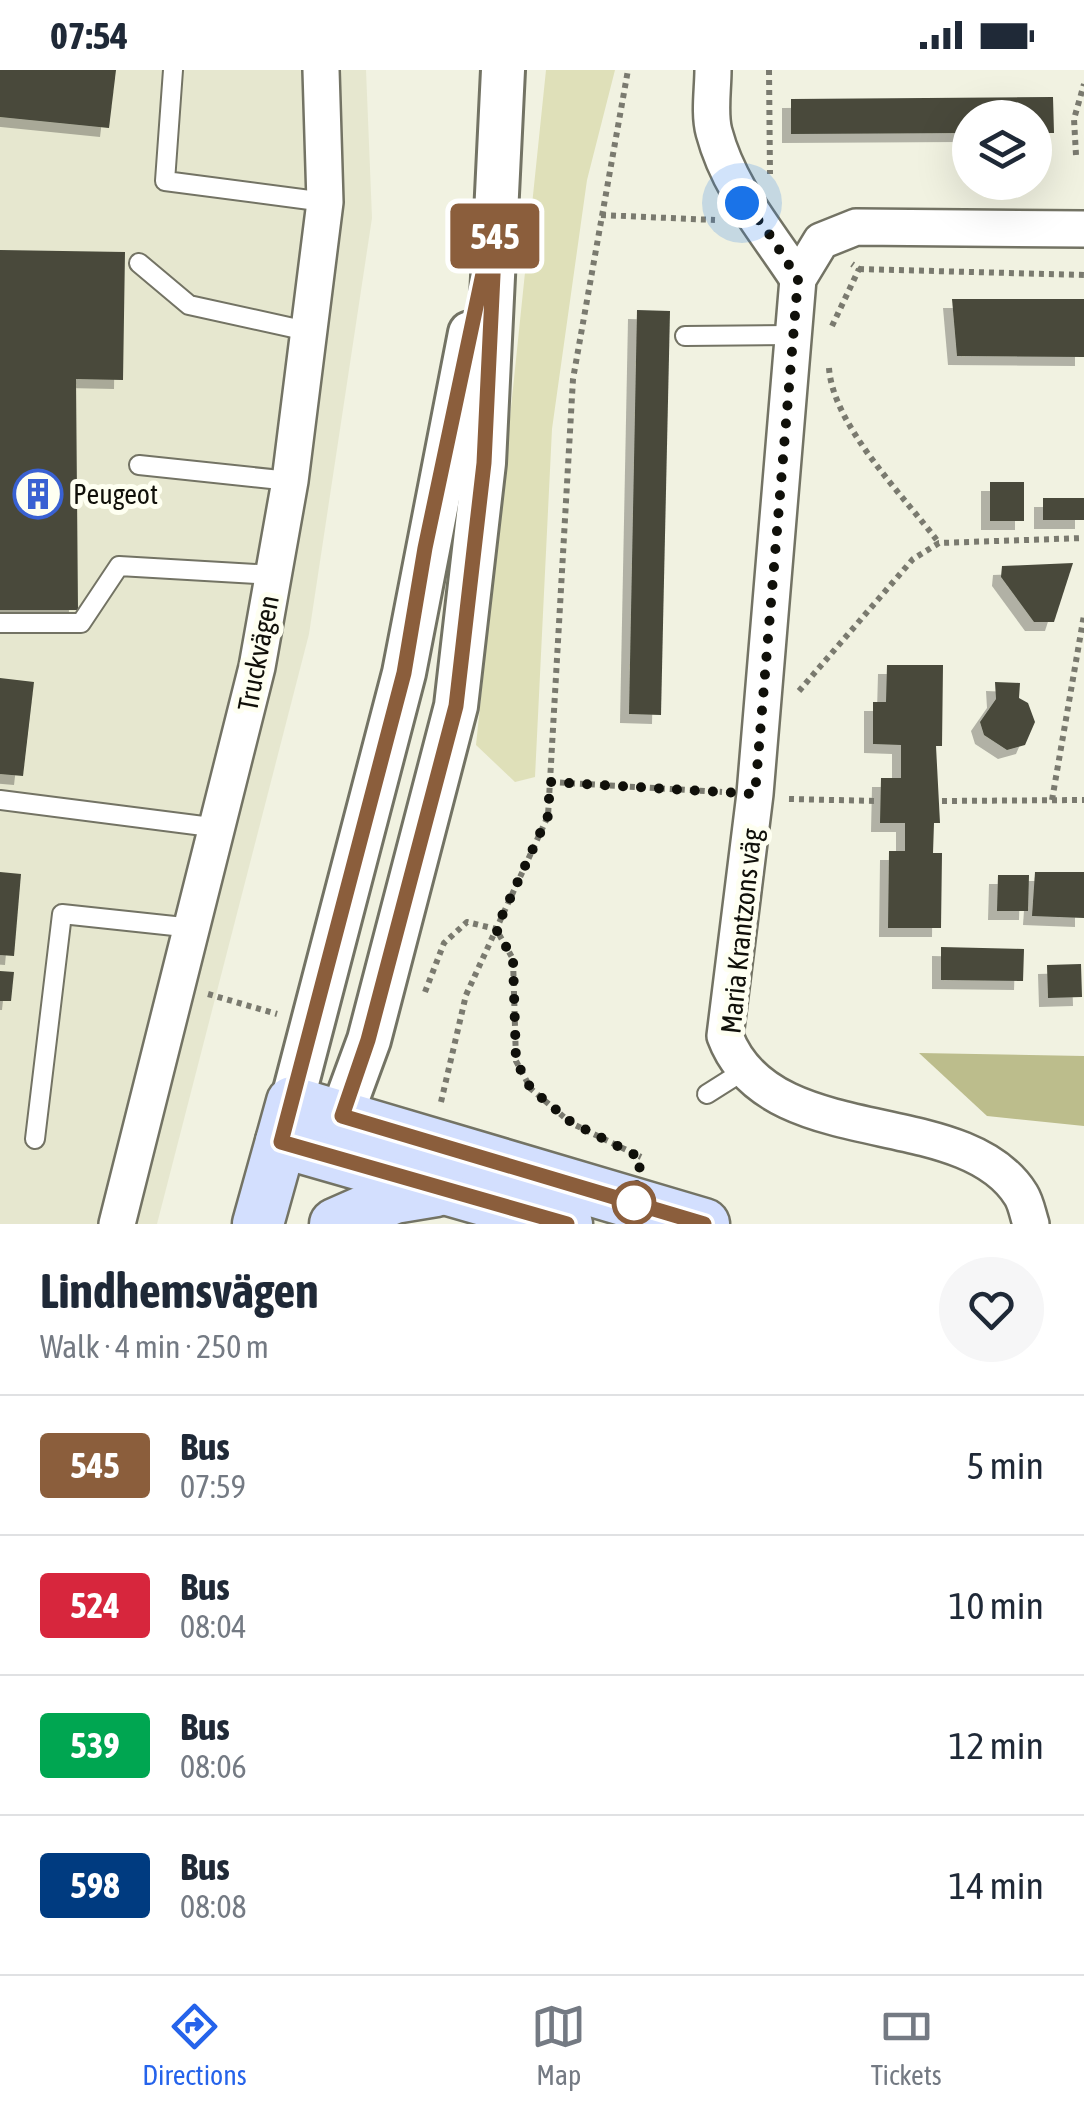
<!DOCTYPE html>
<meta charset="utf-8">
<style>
body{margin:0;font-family:"Asap Condensed",sans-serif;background:#f6f6f7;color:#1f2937;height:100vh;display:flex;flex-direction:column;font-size:38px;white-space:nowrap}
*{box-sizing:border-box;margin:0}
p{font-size:32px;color:#747a83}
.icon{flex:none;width:55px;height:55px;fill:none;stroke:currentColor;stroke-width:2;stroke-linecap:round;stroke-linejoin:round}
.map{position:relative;height:1154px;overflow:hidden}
.details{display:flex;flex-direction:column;background:#fff;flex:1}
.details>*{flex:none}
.badge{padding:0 20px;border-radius:8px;font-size:35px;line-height:65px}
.fabs{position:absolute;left:952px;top:30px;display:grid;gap:20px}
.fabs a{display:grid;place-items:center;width:100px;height:100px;border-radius:50%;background:#fff;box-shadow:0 10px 40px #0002;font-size:50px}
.you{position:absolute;width:50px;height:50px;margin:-25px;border:8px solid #fff;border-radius:50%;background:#1a73e8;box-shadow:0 0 0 15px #1a73e833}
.map>.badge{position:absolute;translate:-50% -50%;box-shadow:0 0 0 5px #fff}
.round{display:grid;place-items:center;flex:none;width:105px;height:105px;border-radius:52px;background:#f6f6f7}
.overview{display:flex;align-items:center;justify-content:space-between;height:170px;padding:0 40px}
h1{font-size:48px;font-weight:700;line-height:75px}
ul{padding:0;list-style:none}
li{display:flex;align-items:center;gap:30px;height:140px;padding:0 40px;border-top:2px solid #e0e1e3}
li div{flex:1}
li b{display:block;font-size:38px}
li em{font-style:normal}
li .badge{min-width:110px;font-weight:700;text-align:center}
.status{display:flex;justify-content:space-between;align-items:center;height:70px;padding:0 50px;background:#fff;direction:ltr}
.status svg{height:28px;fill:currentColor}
.dock{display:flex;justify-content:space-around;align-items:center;height:140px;border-top:2px solid #e0e1e3;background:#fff;font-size:28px;color:#747a83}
.dock a{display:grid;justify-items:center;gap:5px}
.dock .on{color:#2563eb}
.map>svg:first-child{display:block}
</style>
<div class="status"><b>07:54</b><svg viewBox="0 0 49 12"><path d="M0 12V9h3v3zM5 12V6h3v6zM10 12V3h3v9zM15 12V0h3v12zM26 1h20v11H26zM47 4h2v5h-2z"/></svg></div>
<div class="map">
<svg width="1084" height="1154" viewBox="0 0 1084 1154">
<defs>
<filter id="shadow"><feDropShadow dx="-9" dy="9" stdDeviation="0" flood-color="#0004"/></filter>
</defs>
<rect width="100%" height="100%" fill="#f1f2e1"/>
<!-- built -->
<path fill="#e6e7cf" d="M0 0H366L372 148 309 564 157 1154H0Z"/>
<!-- green -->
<path fill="#dfe0b9" d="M546 0H615L587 110 552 359 535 707 515 712 476 675Z"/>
<!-- forest -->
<path fill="#bcbd8c" d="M919 983 1084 986V1056L987 1046Z"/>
<!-- building -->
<g fill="#48493b" filter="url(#shadow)">
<path d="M0 0H116L109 58 0 47Z"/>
<path d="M1053 27 1054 63H1035V48H970V63L791 64V29Z"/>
<path d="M0 180 125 182 123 310 76 309 78 540H0Z"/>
<path d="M952 229H1084V287L957 286Z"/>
<path d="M637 240 670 241 661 645 629 644Z"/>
<rect x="990" y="412" width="34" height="39"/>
<rect x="1043" y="428" width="41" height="22"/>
<path d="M1073 493 1054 552H1034L1001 507 1002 496Z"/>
<path d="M887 595H943L942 676H936L940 753H934L933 783H942L941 858H888L889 781H905V753H880L881 708H901V675L873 674V632H886Z"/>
<path d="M0 608 34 612 23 706 0 704Z"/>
<path d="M995 612 1020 613 1019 628 1028 633 1035 652 1025 675 1007 680 984 665 980 652 996 629Z"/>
<path d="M0 802 21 804 14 886 0 885Z"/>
<path d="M1035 802H1084V848L1032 846Z"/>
<path d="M998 805H1029L1028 841H997Z"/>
<path d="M941 877 1024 879 1023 911 941 910Z"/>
<path d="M1081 894 1082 927 1048 928 1047 895Z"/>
<path d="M0 901 14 902 11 931H0Z"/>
</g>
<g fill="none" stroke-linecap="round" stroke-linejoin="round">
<!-- service casing -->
<g stroke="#737364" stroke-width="22">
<g id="service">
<path d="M173 0 165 111 325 132"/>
<path d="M139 193 189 235 307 261"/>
<path d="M685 266 794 265"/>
<path d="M139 395 290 411"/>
<path d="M0 553H81L119 496 273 505"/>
<path d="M0 730 219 758"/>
<path d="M707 1024 745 1000"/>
<path d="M35 1069 62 844 193 858"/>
</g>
</g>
<!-- minor casing -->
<g stroke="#737364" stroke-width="40">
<g id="minor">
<path d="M713 0C713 19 709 44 714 62 729 119 767 161 798 209"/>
<path d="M117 1154 257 597 290 411 325 132 321 0"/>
<path d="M1031 1154C1028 1145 1026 1133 1021 1125 964 1033 769 1084 725 966L755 724 798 209 821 171 856 157 1084 159"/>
</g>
</g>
<!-- tertiary casing -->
<g stroke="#737364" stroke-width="48">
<g id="tertiary">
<path d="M292 1032 404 603 470 263"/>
<path d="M341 1046 369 970 456 636 484 393 503 0"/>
</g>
</g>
<!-- secondary casing -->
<g stroke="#737364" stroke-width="55">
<g id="secondary">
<path d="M281 1072 567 1154"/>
<path d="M258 1154 292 1032 704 1154"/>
<path d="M335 1154 394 1128 436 1121"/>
</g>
</g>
<!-- path -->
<g stroke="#7a7a6f" stroke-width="6" stroke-dasharray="5 5" stroke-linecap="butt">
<path d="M769 0 770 104"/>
<path d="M1076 85 1074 49 1084 14"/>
<path d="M601 145 715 150"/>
<path d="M859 199 1084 205"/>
<path d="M832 256 859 199 852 194"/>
<path d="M829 298C833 356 904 426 939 473"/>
<path d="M799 621 913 489 939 473 1084 468"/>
<path d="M550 712 722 722"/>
<path d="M789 729 878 731"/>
<path d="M1052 730 1084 545"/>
<path d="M942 731 1084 730"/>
<path d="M425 922 444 873 467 852 496 859 513 889 516 991 531 1019 571 1053 641 1087"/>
<path d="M208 924 277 944"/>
<path d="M441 1032 466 925 548 746 573 309 628 0"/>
</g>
<!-- service -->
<use href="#service" stroke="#fff" stroke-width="18"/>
<!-- minor -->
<use href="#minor" stroke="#fff" stroke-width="35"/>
<!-- tertiary -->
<use href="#tertiary" stroke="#fff" stroke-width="42"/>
<!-- secondary -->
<use href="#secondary" stroke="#d3dffe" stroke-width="50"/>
</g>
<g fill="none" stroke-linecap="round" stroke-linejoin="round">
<!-- line casing -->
<g stroke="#fff" stroke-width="22">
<path id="line" d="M567 1154 281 1072 404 603 425 478 496 142 484 393 456 636 368 970 342 1046 704 1154"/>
</g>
<!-- line -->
<use href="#line" stroke="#8b5e3c" stroke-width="15"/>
<!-- walk -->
<path stroke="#10100a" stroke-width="10" stroke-dasharray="0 18" d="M634 1133 641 1088 571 1052 531 1019 516 991 513 889 496 859 548 746 550 712 755 724 798 209 764 156 742 133"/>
</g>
<!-- icons -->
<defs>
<g id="building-ring" transform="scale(2.5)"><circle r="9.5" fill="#fefff1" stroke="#3961d2" stroke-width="1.5"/><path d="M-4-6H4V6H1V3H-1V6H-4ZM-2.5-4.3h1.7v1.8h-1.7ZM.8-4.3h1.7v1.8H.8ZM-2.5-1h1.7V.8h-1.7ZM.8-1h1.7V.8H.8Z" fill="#3961d2"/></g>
</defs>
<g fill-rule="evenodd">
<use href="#building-ring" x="38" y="424"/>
</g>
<!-- markers -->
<circle fill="#fff" stroke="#8b5e3c" stroke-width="5" cx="634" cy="1133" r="20"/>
<g text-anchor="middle" stroke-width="10" stroke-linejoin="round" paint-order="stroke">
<!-- poi labels -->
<g font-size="28" fill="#10100a" stroke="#fefff1" text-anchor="start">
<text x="73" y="434">Peugeot</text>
</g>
<!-- street labels -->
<g font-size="28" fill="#10100a" stroke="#fefff1">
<text transform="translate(258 583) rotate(-79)" y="10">Truckvägen</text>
<text transform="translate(741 861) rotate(-84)" y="10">Maria Krantzons väg</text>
</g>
</g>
</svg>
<div class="fabs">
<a><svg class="icon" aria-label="layers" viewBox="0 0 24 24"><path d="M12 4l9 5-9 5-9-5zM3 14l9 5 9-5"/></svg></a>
</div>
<div class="you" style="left:742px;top:133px"></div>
<b class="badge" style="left:495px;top:166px;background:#8b5e3c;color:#fff">545</b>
</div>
<section class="details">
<div class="overview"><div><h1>Lindhemsvägen</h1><p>Walk · 4 min · 250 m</p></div><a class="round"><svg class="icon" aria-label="heart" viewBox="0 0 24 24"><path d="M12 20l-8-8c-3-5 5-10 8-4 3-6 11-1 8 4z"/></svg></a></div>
<ul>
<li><span class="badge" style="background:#8b5e3c;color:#fff">545</span><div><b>Bus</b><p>07:59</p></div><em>5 min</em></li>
<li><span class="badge" style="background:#d7263d;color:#fff">524</span><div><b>Bus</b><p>08:04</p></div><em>10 min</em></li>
<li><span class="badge" style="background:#00a651;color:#fff">539</span><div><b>Bus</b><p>08:06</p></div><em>12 min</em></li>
<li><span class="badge" style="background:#003b80;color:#fff">598</span><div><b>Bus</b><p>08:08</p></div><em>14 min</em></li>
</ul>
</section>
<nav class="dock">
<a class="on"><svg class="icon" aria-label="directions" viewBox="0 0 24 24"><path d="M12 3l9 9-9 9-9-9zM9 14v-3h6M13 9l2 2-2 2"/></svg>Directions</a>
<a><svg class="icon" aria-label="map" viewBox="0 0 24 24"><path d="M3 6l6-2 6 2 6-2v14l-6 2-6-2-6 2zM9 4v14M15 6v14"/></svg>Map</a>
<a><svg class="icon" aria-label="tickets" viewBox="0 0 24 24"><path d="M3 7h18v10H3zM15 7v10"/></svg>Tickets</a>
</nav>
